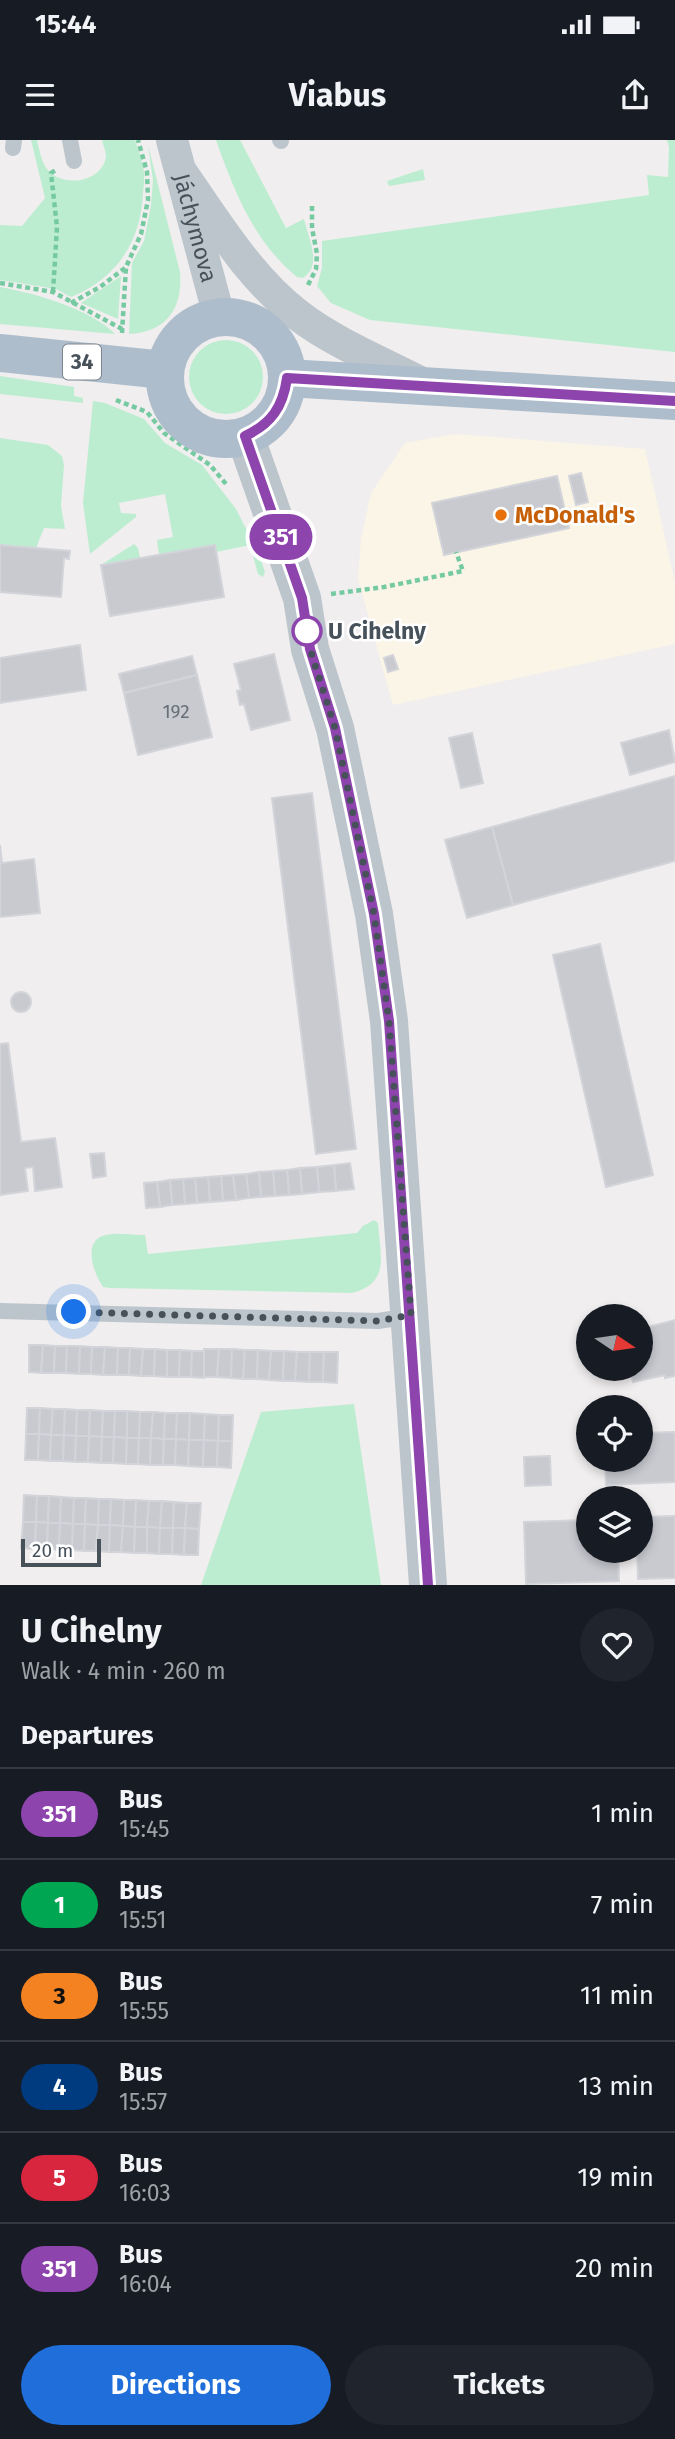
<!DOCTYPE html>
<meta charset="utf-8">
<style>
body{margin:0;font-family:"Fira Sans",sans-serif;background:#20242c;color:#f1f3f6;height:100vh;display:flex;flex-direction:column;font-size:26px;white-space:nowrap}
*{box-sizing:border-box;margin:0}
p{font-size:23px;color:#9ea1a6}
.icon{flex:none;width:38px;height:38px;fill:none;stroke:currentColor;stroke-width:2;stroke-linecap:round;stroke-linejoin:round}
.map{position:relative;height:1445px;overflow:hidden}
.panel{display:flex;flex-direction:column;background:#171b24;flex:1}
.panel>*{flex:none}
.badge{padding:0 14px;border-radius:23px;font-size:24px;line-height:46px}
.needle{width:46px;rotate:103deg}
.controls{position:absolute;left:576px;top:1164px;display:grid;gap:14px}
.controls a{display:grid;place-items:center;width:77px;height:77px;border-radius:50%;background:#171b24;box-shadow:0 4px 10px #0003;font-size:35px}
.scale{position:absolute;left:21px;bottom:18px;width:80px;box-sizing:border-box;padding-left:7px;border:4px solid #47515a;border-top:0;font-size:19px;line-height:24px;white-space:nowrap;color:#47515a;-webkit-text-stroke:5px #fff;paint-order:stroke}
.you{position:absolute;width:35px;height:35px;margin:-18px;border:5px solid #fff;border-radius:50%;background:#1a73e8;box-shadow:0 0 0 10px #1a73e833}
.map>.badge{position:absolute;translate:-50% -50%;box-shadow:0 0 0 4px #fff}
h2{padding:0 21px;font-size:26px;line-height:63px}
.round{display:grid;place-items:center;flex:none;width:74px;height:74px;border-radius:37px;background:#20242c}
.summary{display:flex;align-items:center;justify-content:space-between;height:119px;padding:0 21px}
h1{font-size:33px;font-weight:700;line-height:52px}
.primary-button{display:flex;gap:14px;margin-top:auto;padding:14px 21px}
.primary-button a{flex:1;height:80px;border-radius:42px;background:#1f6ed9;color:#fff;font-size:28px;font-weight:700;line-height:80px;text-align:center}
.primary-button a+a{background:#20242c;color:#f1f3f6}
ul{padding:0;list-style:none}
li{display:flex;align-items:center;gap:21px;height:91px;padding:0 21px;border-top:2px solid #363941}
li div{flex:1}
li b{display:block;font-size:26px}
li em{font-style:normal}
li .badge{min-width:77px;font-weight:700;text-align:center}
.status{display:flex;justify-content:space-between;align-items:center;height:49px;padding:0 35px;background:#171b24;direction:ltr}
.status svg{height:19px;fill:currentColor}
header{display:flex;justify-content:space-between;align-items:center;height:91px;padding:0 21px;background:#171b24;font-size:32px;font-weight:700}
.map>svg:first-child{display:block}
</style>
<div class="status"><b>15:44</b><svg viewBox="0 0 49 12"><path d="M0 12V9h3v3zM5 12V6h3v6zM10 12V3h3v9zM15 12V0h3v12zM26 1h20v11H26zM47 4h2v5h-2z"/></svg></div>
<header><svg class="icon" aria-label="menu" viewBox="0 0 24 24"><path d="M4 6h16M4 12h16M4 18h16"/></svg>Viabus<svg class="icon" aria-label="share" viewBox="0 0 24 24"><path d="M12 15V3M7 8l5-5 5 5M5 13v7h14v-7"/></svg></header>
<div class="map">
<svg width="675" height="1445" viewBox="0 0 675 1445">
<rect width="100%" height="100%" fill="#f0eeee"/>
<!-- commercial -->
<path fill="#fbf5e7" d="M455 294 645 309 675 443V504L393 565 358 439 361 399 371 353 405 303Z"/>
<!-- green -->
<g fill="#bdedd0">
<path d="M31 0H37C39 9 41 19 45 26 58 49 103 44 106 16 106 11 103 5 102 0H135C138 9 141 17 143 26 145 35 144 45 143 53 141 102 116 139 71 157L56 149 0 140V85L22 86 45 58Z"/>
<path d="M216 0H240L286 88 304 79C308 97 323 125 303 138L297 137C254 102 234 51 216 0Z"/>
<path d="M667 0H675V212L370 180 331 163 317 146 322 128V101L649 55 647 35 668 37 669 7Z"/>
<path d="M148 5 180 132C183 168 167 192 129 194L132 123 144 101 151 65 153 40Z"/>
<path d="M423 29 425 40 389 46 387 41Z"/>
<path d="M121 136 118 179 81 163Z"/>
<path d="M0 147C34 153 91 169 115 194L0 184Z"/>
<circle cx="226" cy="237" r="37"/>
<path d="M0 236 74 247V256L83 258V263L0 254Z"/>
<path d="M93 261 105 263 144 279 165 303 202 325 236 369 259 414 265 432 263 437 258 434 250 405 216 412 214 406 159 415 157 400 173 397 165 354 119 363 121 373 136 374V377L90 414 83 363Z"/>
<path d="M0 298 48 305 62 316 64 325 61 366 65 389 44 388 36 408 0 405Z"/>
<path d="M134 404 138 408 140 418 101 425Z"/>
<path d="M374 1080 378 1083C380 1115 391 1143 352 1153L110 1148 103 1147C94 1134 81 1100 106 1095 118 1092 133 1095 145 1095L148 1114 357 1093 363 1086Z"/>
<path d="M354 1264 381 1445H201L261 1272Z"/>
</g>
<!-- building -->
<g fill="#c8cad0" stroke="#d2d4d9" stroke-width="2">
<path d="M581 333 588 362 576 365 569 336Z"/>
<path d="M557 336 569 388 444 415 432 363Z"/>
<path d="M0 405 70 411 69 419 64 418 61 457 0 452Z"/>
<path d="M215 405 224 457 110 476 101 425Z"/>
<path d="M80 505 86 550 0 563V518Z"/>
<path d="M274 514 290 580 251 590 244 564 240 565 237 551 241 550 234 524Z"/>
<path d="M393 515 398 529 388 532 384 518Z"/>
<path d="M192 516 197 535 124 553 119 534Z"/>
<path d="M197 535 212 597 138 615 124 553Z"/>
<path d="M669 590 675 622 630 635 621 603Z"/>
<path d="M472 593 483 643 461 648 449 598Z"/>
<path d="M675 636V721L513 765 492 687Z"/>
<path d="M312 653 356 1009 316 1014 272 658Z"/>
<path d="M492 687 513 765 467 778 445 700Z"/>
<path d="M0 705 2 723 34 719 40 773 0 777Z"/>
<path d="M600 804 653 1035 606 1047 553 815Z"/>
<circle cx="21" cy="862" r="10"/>
<path d="M8 903 21 1002 55 998 62 1047 35 1051 33 1027 25 1028 28 1051 0 1055V904Z"/>
<path d="M104 1013 106 1036 93 1038 90 1014Z"/>
<path d="M350 1023 354 1049 336 1051 334 1025Z"/>
<path d="M334 1025 336 1051 319 1052 317 1027Z"/>
<path d="M317 1027 319 1052 302 1054 300 1028Z"/>
<path d="M300 1028 302 1054 289 1055 287 1030Z"/>
<path d="M287 1030 289 1055 275 1056 273 1031Z"/>
<path d="M273 1031 275 1056 261 1057 259 1032Z"/>
<path d="M259 1032 261 1057 249 1058 246 1034Z"/>
<path d="M246 1034 249 1058 236 1060 233 1035Z"/>
<path d="M233 1035 236 1060 223 1061 221 1036Z"/>
<path d="M221 1036 223 1061 210 1062 208 1037Z"/>
<path d="M208 1037 210 1062 197 1063 195 1038Z"/>
<path d="M195 1038 197 1063 185 1064 183 1039Z"/>
<path d="M183 1039 185 1064 172 1065 170 1040Z"/>
<path d="M170 1040 172 1065 160 1067 157 1042Z"/>
<path d="M157 1042 160 1067 146 1068 144 1043Z"/>
<path d="M675 1180V1236L665 1238V1235L633 1242 629 1228H640V1189Z"/>
<path d="M29 1205H43L41 1233 29 1232Z"/>
<path d="M43 1205 55 1206 54 1233H41Z"/>
<path d="M55 1206H67L66 1233H54Z"/>
<path d="M67 1206H80L79 1234 66 1233Z"/>
<path d="M80 1206 92 1207 91 1234H79Z"/>
<path d="M92 1207H105L103 1235 91 1234Z"/>
<path d="M105 1207 118 1208 117 1235H103Z"/>
<path d="M118 1208H130L129 1235H117Z"/>
<path d="M130 1208 143 1209 141 1236 129 1235Z"/>
<path d="M143 1209H155L154 1236H141Z"/>
<path d="M155 1209 167 1210V1237L154 1236Z"/>
<path d="M204 1209H219L217 1237H204Z"/>
<path d="M219 1209H232L231 1238 217 1237Z"/>
<path d="M232 1209 245 1210 243 1239 231 1238Z"/>
<path d="M167 1210H180L179 1237H167Z"/>
<path d="M180 1210 192 1211 191 1237H179Z"/>
<path d="M245 1210H258L257 1239H243Z"/>
<path d="M258 1210 271 1211 269 1240 257 1239Z"/>
<path d="M192 1211H204V1238L191 1237Z"/>
<path d="M271 1211H284L283 1241 269 1240Z"/>
<path d="M284 1211 297 1212 295 1241H283Z"/>
<path d="M297 1212H310L309 1242 295 1241Z"/>
<path d="M310 1212H324L323 1242H309Z"/>
<path d="M324 1212H338L337 1243 323 1242Z"/>
<path d="M27 1268H40L39 1294H26Z"/>
<path d="M40 1268 53 1269 51 1295 39 1294Z"/>
<path d="M53 1269H65L64 1295H51Z"/>
<path d="M65 1269 77 1270 76 1296 64 1295Z"/>
<path d="M77 1270H90L89 1296H76Z"/>
<path d="M90 1270 103 1271 102 1297 89 1296Z"/>
<path d="M103 1271H115L114 1297H102Z"/>
<path d="M115 1271H127V1298L114 1297Z"/>
<path d="M127 1271 140 1272 139 1298H127Z"/>
<path d="M140 1272H153L151 1298H139Z"/>
<path d="M153 1272 165 1273 164 1299 151 1298Z"/>
<path d="M165 1273H177L176 1299H164Z"/>
<path d="M177 1273H190L189 1300 176 1299Z"/>
<path d="M190 1273 205 1274 204 1300H189Z"/>
<path d="M205 1274 219 1275 218 1301 204 1300Z"/>
<path d="M219 1275H233L232 1301H218Z"/>
<path d="M675 1292V1342L606 1345 605 1320H640V1293Z"/>
<path d="M26 1294H39L38 1320H25Z"/>
<path d="M39 1294 51 1295 50 1321 38 1320Z"/>
<path d="M51 1295H64L63 1321H50Z"/>
<path d="M64 1295 76 1296 75 1322 63 1321Z"/>
<path d="M76 1296H89L88 1322H75Z"/>
<path d="M89 1296 102 1297 101 1323 88 1322Z"/>
<path d="M102 1297H114L113 1323H101Z"/>
<path d="M114 1297 127 1298 126 1324 113 1323Z"/>
<path d="M127 1298H139L138 1324H126Z"/>
<path d="M139 1298H151L150 1325 138 1324Z"/>
<path d="M151 1298 164 1299 163 1325H150Z"/>
<path d="M164 1299H176L175 1325H163Z"/>
<path d="M176 1299 189 1300 188 1326 175 1325Z"/>
<path d="M189 1300H204L203 1327 188 1326Z"/>
<path d="M204 1300 218 1301 217 1327H203Z"/>
<path d="M218 1301H232L231 1328 217 1327Z"/>
<path d="M550 1316 551 1345 525 1346 524 1317Z"/>
<path d="M24 1355 37 1356 36 1382H23Z"/>
<path d="M37 1356H49L48 1383 36 1382Z"/>
<path d="M49 1356 61 1357 60 1383H48Z"/>
<path d="M61 1357 74 1358 73 1384 60 1383Z"/>
<path d="M74 1358H86L85 1384H73Z"/>
<path d="M86 1358 99 1359 98 1385 85 1384Z"/>
<path d="M99 1359H111L110 1385H98Z"/>
<path d="M111 1359 124 1360 123 1386 110 1385Z"/>
<path d="M124 1360H136L135 1387 123 1386Z"/>
<path d="M136 1360 149 1361 147 1387H135Z"/>
<path d="M149 1361H162L160 1388 147 1387Z"/>
<path d="M162 1361 174 1362 173 1388H160Z"/>
<path d="M174 1362 187 1363 185 1388H173Z"/>
<path d="M187 1363H201L199 1389 185 1388Z"/>
<path d="M675 1376V1438L638 1439 637 1410H640V1377Z"/>
<path d="M588 1380V1410H618L619 1441 526 1444 524 1382Z"/>
<path d="M23 1382H36L35 1409 21 1408Z"/>
<path d="M36 1382 48 1383 47 1409H35Z"/>
<path d="M48 1383H60L59 1410 47 1409Z"/>
<path d="M60 1383 73 1384 72 1410H59Z"/>
<path d="M73 1384H85L84 1411 72 1410Z"/>
<path d="M85 1384 98 1385 96 1411H84Z"/>
<path d="M98 1385H110L109 1412 96 1411Z"/>
<path d="M110 1385 123 1386 121 1412H109Z"/>
<path d="M123 1386 135 1387 134 1413 121 1412Z"/>
<path d="M135 1387H147V1413H134Z"/>
<path d="M147 1387 160 1388 159 1414 147 1413Z"/>
<path d="M160 1388H173L172 1414H159Z"/>
<path d="M173 1388H185L184 1415 172 1414Z"/>
<path d="M185 1388 199 1389 198 1415H184Z"/>
</g>
<g fill="none" stroke-linecap="round" stroke-linejoin="round">
<!-- path -->
<g stroke="#76caa1" stroke-width="4.5" stroke-dasharray="5 3.5" stroke-linecap="butt">
<path d="M0 143 53 152 122 189"/>
<path d="M308 145 316 129 317 114 312 88V64"/>
<path d="M53 152 57 87 51 33 56 30"/>
<path d="M71 163 100 147 125 128"/>
<path d="M122 193 126 127 141 94 148 60 147 32 138 0"/>
<path d="M116 260 147 272 164 293 210 325 226 344"/>
<path d="M331 454 384 447 463 431 456 412"/>
</g>
<!-- service -->
<g stroke="#bcc5cc" stroke-width="16">
<path d="M70 0 74 21"/>
<path d="M280 0 281 1"/>
<path d="M13 8 14 0"/>
<path d="M0 1171 378 1181 410 1176"/>
</g>
<!-- minor -->
<g stroke="#bcc5cc" stroke-width="32">
<path id="s1" d="M172 0 219 176"/>
<path d="M182 33C217 83 249 137 298 175 334 203 386 224 426 245"/>
</g>
<!-- tertiary -->
<path stroke="#bcc5cc" stroke-width="38" d="M245 296 302 458 310 509 335 588 374 774 389 881 428 1445"/>
<!-- primary -->
<g stroke="#aebdcc" stroke-width="38">
<circle cx="226" cy="238" r="61"/>
<path d="M0 213 164 230"/>
<path d="M287 238 675 261"/>
</g>
</g>
<g fill="none" stroke-linecap="round" stroke-linejoin="round">
<!-- line casing -->
<g stroke="#fff" stroke-width="16">
<path id="line" d="M428 1445 389 881 374 774 335 588 310 509 302 458 245 296C271 284 283 267 287 238L675 261"/>
</g>
<!-- line -->
<use href="#line" stroke="#8e44ad" stroke-width="10"/>
<!-- walk -->
<path stroke="#47515a" stroke-width="7" stroke-dasharray="0 12.6" d="M74 1172 378 1181 411 1175 389 881 374 774 335 588 310 509 306 484 307 491"/>
</g>
<!-- markers -->
<circle fill="#e8710a" stroke="#fff" stroke-width="2.5" cx="501" cy="375" r="7"/>
<circle fill="#fff" stroke="#8e44ad" stroke-width="3.5" cx="307" cy="491" r="14"/>
<g text-anchor="middle" stroke-width="5" stroke-linejoin="round" paint-order="stroke">
<!-- number labels -->
<g font-size="19" fill="#676f78">
<text x="176" y="578">192</text>
</g>
<!-- shield labels -->
<rect fill="#fff" stroke="#7e858c" stroke-width="2" x="63" y="204.5" width="38" height="35" rx="5"/>
<g font-size="21" font-weight="bold" fill="#47515a">
<text x="82" y="229">34</text>
</g>
<!-- street labels -->
<g font-size="23" fill="#47515a" stroke="#fff">
<text dy="8" stroke="none"><textPath href="#s1" startOffset="91">Jáchymova</textPath></text>
</g>
<!-- food labels -->
<g font-size="23" font-weight="bold" fill="#c56008" stroke="#fff" text-anchor="start">
<text x="515" y="383">McDonald's</text>
</g>
<!-- stop labels -->
<g font-size="23" font-weight="bold" fill="#47515a" stroke="#fff" text-anchor="start">
<text x="328" y="499">U Cihelny</text>
</g>
</g>
</svg>
<div class="controls">
<a><svg class="needle" viewBox="-14 -14 28 28"><path d="M0-13l5 13h-10z" fill="#e53935"/><path d="M0 13l5-13h-10z" fill="#9ea1a6"/></svg></a>
<a><svg class="icon" aria-label="locate" viewBox="0 0 24 24"><circle cx="12" cy="12" r="6"/><path d="M12 2v4M12 18v4M2 12h4M18 12h4"/></svg></a>
<a><svg class="icon" aria-label="layers" viewBox="0 0 24 24"><path d="M12 4l9 5-9 5-9-5zM3 14l9 5 9-5"/></svg></a>
</div>
<div class="scale">20 m</div>
<div class="you" style="left:74px;top:1172px"></div>
<b class="badge" style="left:281px;top:397px;background:#8e44ad;color:#fff">351</b>
</div>
<section class="panel">
<div class="summary"><div><h1>U Cihelny</h1><p>Walk · 4 min · 260 m</p></div><a class="round"><svg class="icon" aria-label="heart" viewBox="0 0 24 24"><path d="M12 20l-8-8c-3-5 5-10 8-4 3-6 11-1 8 4z"/></svg></a></div>
<h2>Departures</h2>
<ul>
<li><span class="badge" style="background:#8e44ad;color:#fff">351</span><div><b>Bus</b><p>15:45</p></div><em>1 min</em></li>
<li><span class="badge" style="background:#00a651;color:#fff">1</span><div><b>Bus</b><p>15:51</p></div><em>7 min</em></li>
<li><span class="badge" style="background:#f58220;color:#111">3</span><div><b>Bus</b><p>15:55</p></div><em>11 min</em></li>
<li><span class="badge" style="background:#003b80;color:#fff">4</span><div><b>Bus</b><p>15:57</p></div><em>13 min</em></li>
<li><span class="badge" style="background:#d7263d;color:#fff">5</span><div><b>Bus</b><p>16:03</p></div><em>19 min</em></li>
<li><span class="badge" style="background:#8e44ad;color:#fff">351</span><div><b>Bus</b><p>16:04</p></div><em>20 min</em></li>
</ul>
<div class="primary-button"><a>Directions</a><a>Tickets</a></div>
</section>
